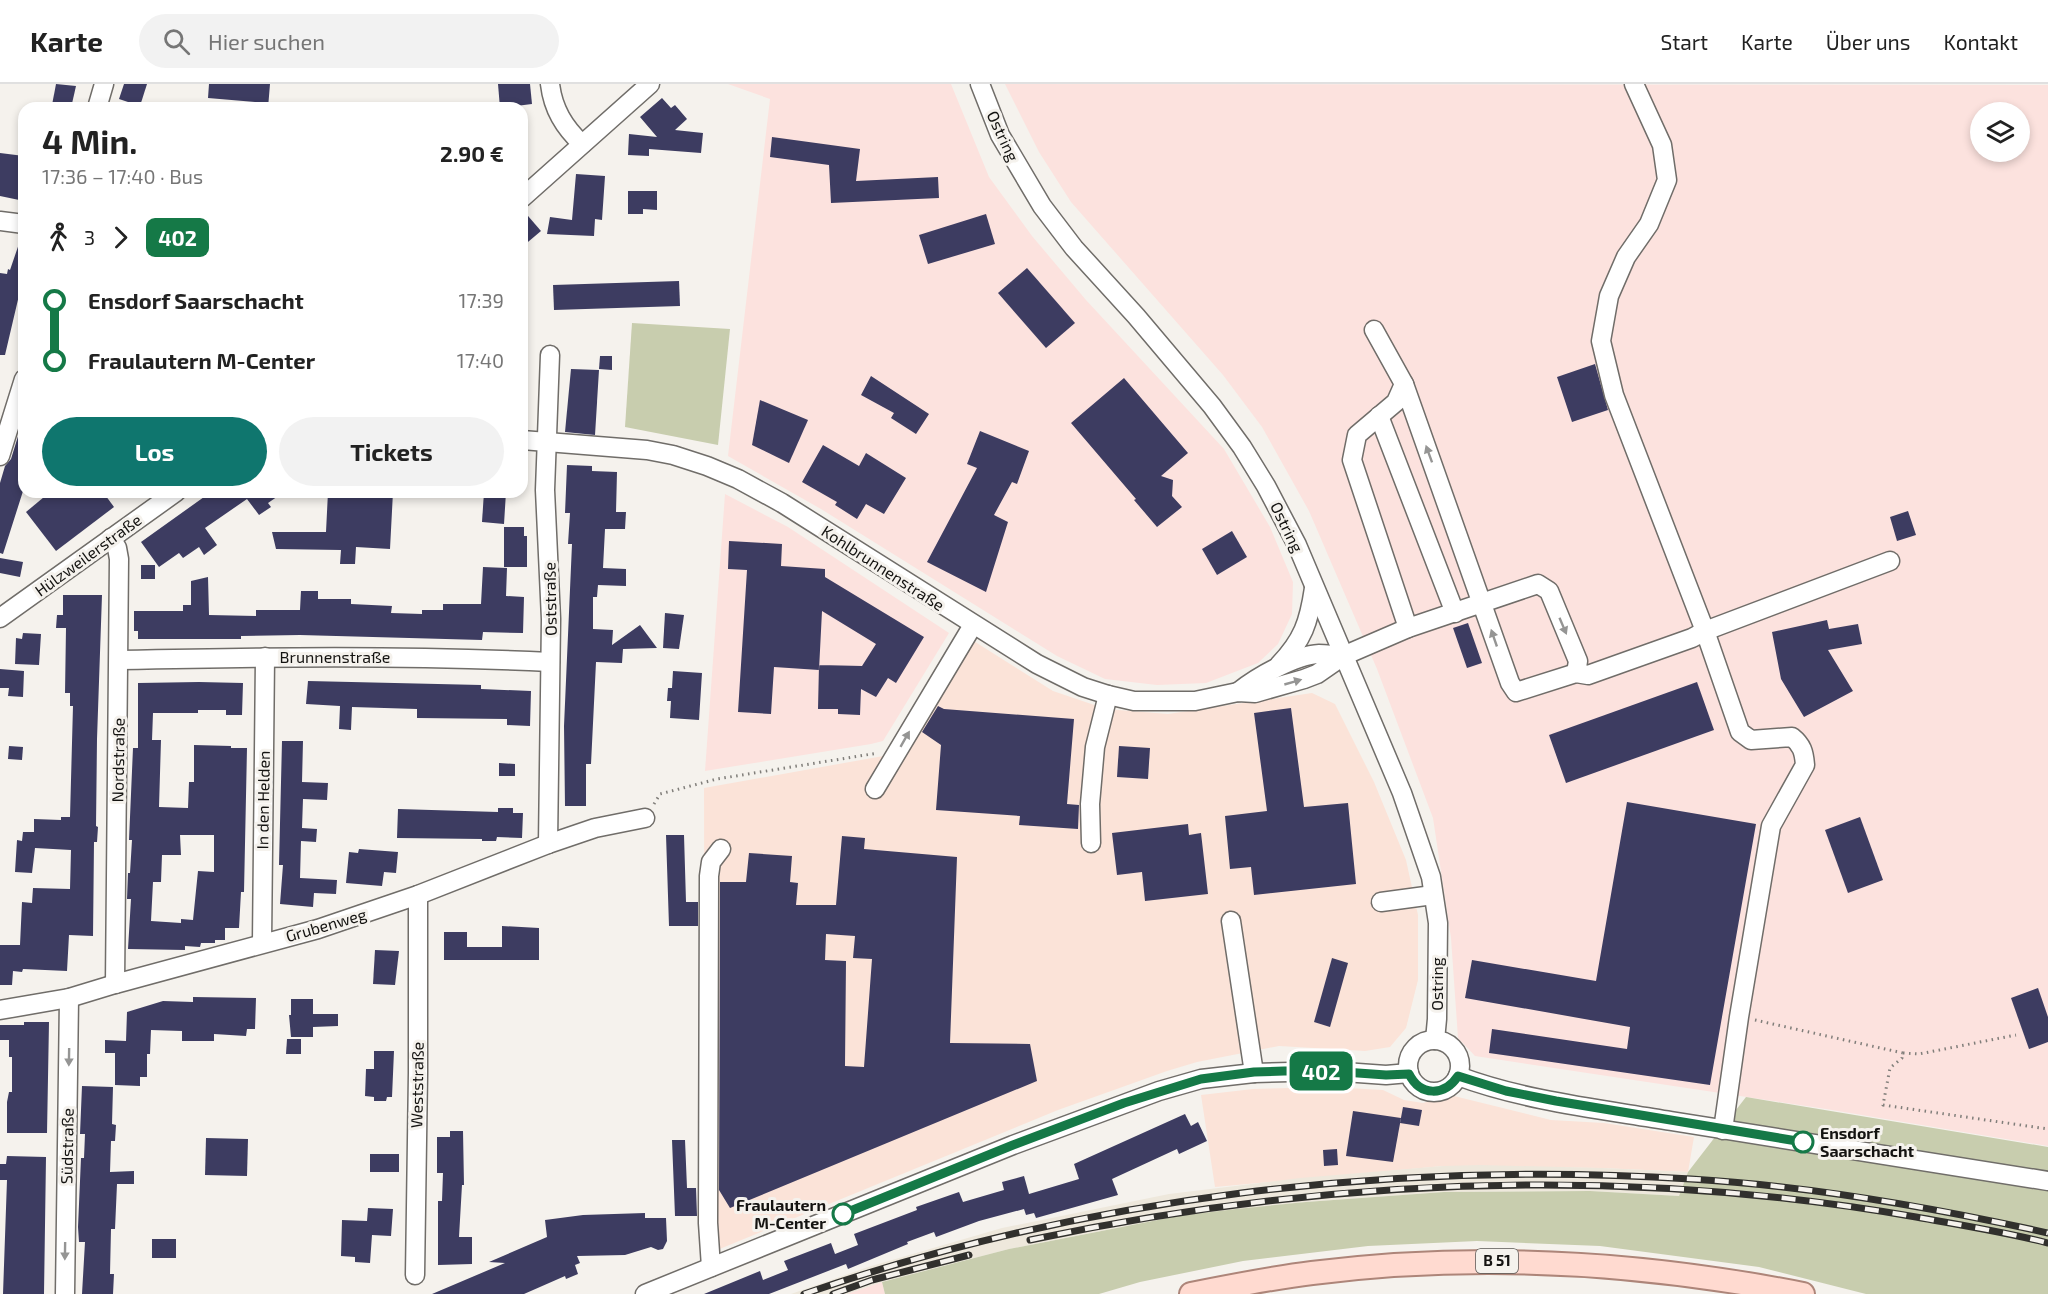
<!DOCTYPE html>
<html lang="de">
<meta charset="utf-8">
<style>
body{margin:0;font-family:"Exo 2",sans-serif;background:#f2f2f2;color:#222;height:100vh;display:flex;flex-direction:column;font-size:22px;white-space:nowrap}
*{box-sizing:border-box;margin:0}
p{font-size:20px;color:#767676}
.icon{flex:none;width:33px;height:33px;fill:none;stroke:currentColor;stroke-width:2;stroke-linecap:round;stroke-linejoin:round}
.map{position:relative;flex:1;overflow:hidden}
.details{position:absolute;left:18px;top:18px;width:510px;height:396px;display:flex;flex-direction:column;background:#fff;border-radius:18px;box-shadow:0 3px 9px #0003}
.details>*{flex:none}
.badge{padding:0 12px;border-radius:9px;font-size:21px;line-height:39px}
.buttons{position:absolute;left:1970px;top:18px;display:grid;gap:12px}
.buttons a{display:grid;place-items:center;width:60px;height:60px;border-radius:50%;background:#fff;box-shadow:0 3px 9px #0003;font-size:30px}
.map>.badge{position:absolute;translate:-50% -50%;box-shadow:0 0 0 3px #fff}
.legs{display:flex;align-items:center;gap:9px;height:66px;padding:0 24px;font-size:20px}
.legs p{margin-inline-start:auto}
.headline{display:flex;align-items:center;justify-content:space-between;height:102px;padding:0 24px}
h1{font-size:33px;font-weight:700;line-height:45px}
.primary-button{display:flex;gap:12px;margin-top:auto;padding:12px 24px}
.primary-button a{flex:1;height:69px;border-radius:36px;background:#0f766e;color:#fff;font-size:24px;font-weight:700;line-height:69px;text-align:center}
.primary-button a+a{background:#f2f2f2;color:#222}
ul{padding:0 24px;list-style:none}
li{display:flex;align-items:center;gap:21px;height:60px;font-size:22px}
li i{display:grid;place-items:center;width:9px;height:100%;margin:0 8px;background:currentColor}
li i::after{content:'';width:15px;height:15px;margin:-8px;border:4px solid;border-radius:50%;background:#fff}
li p{margin-inline-start:auto}
li:first-child i{background:linear-gradient(#0000 50%,currentColor 0)}
li:last-child i{background:linear-gradient(currentColor 50%,#0000 0)}
header{display:flex;align-items:center;gap:36px;box-sizing:border-box;height:84px;padding:0 30px;background:#fff;border-bottom:2px solid #e0e0e0}
header strong{font-size:28px}
nav{display:flex;gap:33px;margin-inline-start:auto;font-size:21px}
.search{width:420px;height:54px;background:#f2f2f2;display:flex;align-items:center;gap:15px;box-sizing:border-box;padding:0 21px;border-radius:33px;color:#767676;font-size:22px}
.map>svg:first-child{display:block}
</style>
<header>
<strong>Karte</strong>
<div class="search"><svg class="icon" aria-label="search" viewBox="0 0 24 24"><circle cx="10" cy="10" r="6"/><path d="M15 15l6 6"/></svg>Hier suchen</div>
<nav><a>Start</a><a>Karte</a><a>Über uns</a><a>Kontakt</a></nav>
</header>
<div class="map">
<svg width="2048" height="1210" viewBox="0 0 2048 1210">
<rect width="100%" height="100%" fill="#f5f2ed"/>
<!-- commercial -->
<g fill="#fbe3d8">
<path d="M961 549 1053 607 1106 625 1168 630 1312 609 1335 620 1374 698 1406 776 1418 831V896L1406 944 1390 963 1365 967 1279 962 1197 978 1167 987 1058 1026 705 1171 704 704 889 671Z"/>
<path d="M1329 1003 1383 1006 1404 1016 1423 1019 1450 1011 1551 1036 1604 1039 1694 1053 1688 1088 1602 1084 1443 1082 1215 1103 1201 1011 1253 1005Z"/>
</g>
<!-- industrial -->
<g fill="#fce2de" fill-rule="evenodd">
<path d="M728 0H951L989 93 1032 152 1086 216 1224 365 1270 443 1293 498 1292 530 1278 560 1258 579 1206 599 1157 601 1105 595 1057 572 821 425 728 372 770 15Z"/>
<path d="M1005 0 2048 1V1062L1826 1025 1475 972 1458 954 1451 854 1433 734 1377 585 1309 427 1262 343 1223 291 1071 118 1039 68ZM1980 28H2019V68H1980Z"/>
<path d="M725 410 788 443 949 549 883 657 871 660 705 687Z"/>
<path d="M882 1198 885 1210H847Z"/>
</g>
<!-- built -->
<path fill="#eee8dc" d="M1480 1081 1602 1084 1688 1088 1679 1112 1590 1107 1444 1108 1306 1118 1178 1132 1009 1165 882 1198 847 1210H791L868 1183 1002 1144 1169 1110 1300 1094 1443 1082Z"/>
<!-- green -->
<g fill="#c8cdae">
<path d="M632 239 730 245 718 361 625 343Z"/>
<path d="M1746 1013 2048 1063V1210H1866L1759 1183 1600 1162 1477 1157 1368 1162 1243 1177 1140 1198 1099 1210H885L882 1198 1009 1165 1178 1132 1236 1125 1306 1118 1444 1108 1590 1107 1679 1112 1688 1088Z"/>
</g>
<!-- building -->
<g fill="#3d3c61" fill-rule="evenodd">
<path d="M56 0 76 2 71 24 52 21Z"/>
<path d="M124 0H147L140 22 119 15Z"/>
<path d="M209 0H270L268 24 255 23V18L208 14Z"/>
<path d="M498 0H530L532 20 500 24Z"/>
<path d="M662 14 671 24 675 21 687 35 675 46 703 49 701 69 649 65V72L628 71 629 50 657 53 640 33Z"/>
<path d="M772 53 860 65 856 97 938 93 939 114 831 119 829 81 770 73Z"/>
<path d="M0 69 24 72V117L0 112Z"/>
<path d="M576 90 605 92 602 136 595 135 594 152 547 150 550 133 572 136Z"/>
<path d="M628 107H657V126L643 125V130H628Z"/>
<path d="M522 125 541 147 522 163Z"/>
<path d="M986 130 995 160 928 180 919 151Z"/>
<path d="M22 151 24 152V190L5 271H0V189L7 190 8 185 10 186Z"/>
<path d="M1027 184 1075 239 1046 264 998 209Z"/>
<path d="M679 197 680 222 554 226 553 201Z"/>
<path d="M600 272H612V286L599 285Z"/>
<path d="M1595 280 1608 326 1572 338 1557 293Z"/>
<path d="M571 285 599 286 595 351 565 348Z"/>
<path d="M871 292 929 330 916 350 891 334 894 329 861 311Z"/>
<path d="M1124 294 1188 369 1161 392 1173 396 1172 412 1182 423 1157 443 1134 416 1136 415 1071 339Z"/>
<path d="M760 316 808 336 789 379 752 361Z"/>
<path d="M24 333V404L3 470 0 469V399L5 382 11 375Z"/>
<path d="M980 347 1029 367 1017 400 1012 398 994 431 1008 438 986 508 927 478 977 384 967 380Z"/>
<path d="M823 361 859 382 866 369 906 394 884 430 866 420 857 435 835 421 837 418 802 398Z"/>
<path d="M567 381 592 382V387L617 388 616 428H626L625 445H605L603 484 626 485V502L598 501 597 513H593V545L613 546 612 561 640 541 657 564 623 565 622 579 596 578 591 680H586V722H565L564 642 572 460H568L570 429H565Z"/>
<path d="M50 408H103L114 423 56 467 26 428Z"/>
<path d="M211 408H284L268 419 271 423 259 431 247 415 205 444 217 461 204 471 199 463 183 474 179 469 159 483 141 458Z"/>
<path d="M328 408H393L390 465 356 463 355 480H340L341 466 276 465 272 448H326Z"/>
<path d="M484 408H506L504 440 482 438Z"/>
<path d="M1908 427 1916 451 1897 457 1890 433Z"/>
<path d="M504 443H524V452H527V483H504Z"/>
<path d="M1232 447 1247 473 1217 491 1202 465Z"/>
<path d="M729 457 782 460 781 482 825 485V493L924 553 896 599 888 594 876 613 861 605 860 631 838 630V625H818L819 581 862 582 876 560 822 527 819 586 774 583 771 630 738 628 747 486 728 485Z"/>
<path d="M0 474 23 478 20 493 0 489Z"/>
<rect x="141" y="481" width="14" height="14"/>
<path d="M483 483 507 484 506 512 524 513 523 549 483 548 482 556 300 551 241 552V555H138V547H134V527H183V521H191V497L208 493 209 531 256 532V526H300L301 507H318V515H351V520L392 522 391 529 422 530V526H443V520H481Z"/>
<path d="M63 511H102L97 655 96 742 98 743 97 758H94L93 852 69 851 67 887 23 885 22 888 13 887 12 901H0V861H20L22 818 32 819 33 804 70 805 71 766 35 764 32 789 15 788 17 756 22 757 23 748H34V735L61 736V733H70L73 622H70V609H65L66 544H56L57 531H63Z"/>
<path d="M665 529 684 531 679 565 663 564Z"/>
<path d="M1827 536 1829 545 1858 540 1862 560 1828 566 1853 607 1804 633 1781 595 1772 548Z"/>
<path d="M1468 539 1482 579 1467 584 1453 544Z"/>
<path d="M23 549 41 550 39 581 15 580 16 554 22 555Z"/>
<path d="M0 585 24 587 23 613 8 612 9 604H0Z"/>
<path d="M673 587 702 589 699 636 670 634 671 617H667L668 604H672Z"/>
<path d="M308 597 481 601V605L531 607 530 642 507 641V635L417 634V625L352 623 351 646 339 645 340 622 306 620Z"/>
<path d="M199 598 243 599 242 631H226V626H198V629H153L152 656H161L159 723 188 724 189 698H194V661L231 662V664H247L244 808H241L239 844H225V856H215V859H201L200 863 185 862V866L128 865 131 815H127L128 789H130L132 756H129L133 664H138V599ZM180 751H214V788L198 787 193 836 181 835V839L151 837 153 798H161L162 771H181Z"/>
<path d="M1697 598 1714 646 1566 699 1549 651Z"/>
<path d="M938 622 944 625 1074 635 1067 720 1079 721 1078 745 1019 741 1020 732 936 726 941 661 922 648Z"/>
<path d="M1291 624 1304 723 1348 719 1356 800 1254 811 1251 783 1230 785 1225 732 1267 727 1254 629Z"/>
<path d="M282 657H303L302 698 328 699 327 716 303 715 302 744 317 745 316 758 301 757 300 794 337 796 336 810 314 809 313 823 280 820 283 781H279Z"/>
<path d="M9 662 23 663 22 676 8 675Z"/>
<path d="M1119 662 1150 664 1148 695 1117 693Z"/>
<path d="M499 679 515 680V692H499Z"/>
<path d="M1627 718 1756 740 1710 1001 1489 969 1492 945 1627 965 1630 943 1465 914 1472 876 1596 897Z"/>
<path d="M498 724H513V729H523L522 754 497 753 496 757H482V755L397 754 398 725 498 728Z"/>
<path d="M1860 733 1883 796 1848 809 1825 746Z"/>
<path d="M1188 740 1189 751 1201 749 1208 810 1145 817 1142 788 1117 791 1112 749Z"/>
<path d="M666 751H684L686 818H698V842H669Z"/>
<path d="M842 752 865 754 864 765 957 773 950 959 1030 960 1037 997 730 1124 719 1106 720 798H746L749 769 792 772 790 798 798 799 796 821H836ZM826 850 855 852 853 874 872 875 864 983 845 982 846 877 825 876Z"/>
<path d="M359 765 398 768 396 789 384 788 382 802 346 799 349 768 358 769Z"/>
<path d="M502 842 539 844V876H444V848H467V863H502Z"/>
<path d="M375 866 399 867 395 901 373 900Z"/>
<path d="M1332 874 1348 879 1330 943 1314 938Z"/>
<path d="M2038 904 2048 933V958L2029 965 2011 914Z"/>
<path d="M193 913 256 914 255 945H247L246 952 214 950V957H182V947L151 946 150 970H147V993H140V1002L115 1001V969H105V956L126 957 127 928 163 917 193 918Z"/>
<path d="M291 915H313V930H338V942L313 943V953H291L289 931H291Z"/>
<path d="M24 938H49L47 1049H7V1018L9 1008H12V973H9V956H0V941H24Z"/>
<path d="M287 955H301V970H286Z"/>
<path d="M374 967H394L392 1013H387L386 1017H374V1013L365 1012 366 985H374Z"/>
<path d="M82 1002 113 1003 112 1040 116 1041 115 1057H111L110 1088 134 1087V1100H117L115 1145H111L110 1190H114L113 1210H82L85 1158H79L78 1143 81 1074H84L85 1050H80Z"/>
<path d="M1403 1023 1422 1026 1419 1042 1400 1039Z"/>
<path d="M1353 1027 1401 1034 1393 1078 1346 1072Z"/>
<path d="M1185 1030 1191 1042 1198 1038 1207 1057 1179 1070 1177 1065 1112 1095 1118 1111 1036 1134 1034 1129 1026 1131 1024 1125 979 1137 936 1153 934 1148 907 1158 908 1160 848 1185 846 1180 769 1210H704L760 1187 763 1196 788 1186 784 1177 831 1159 835 1170 858 1161 854 1150 917 1126 916 1123 959 1108 963 1118 1004 1106 1002 1098 1024 1092 1029 1110 1079 1095 1074 1080Z"/>
<path d="M450 1047H463L464 1101H462L459 1153H472V1180L438 1181V1117H442L443 1089H437V1053H450Z"/>
<path d="M206 1054 248 1055 247 1092 205 1091Z"/>
<path d="M672 1056H685L687 1104H696L697 1132H675Z"/>
<path d="M1337 1065 1338 1081 1324 1082 1323 1066Z"/>
<rect x="370" y="1070" width="29" height="18"/>
<path d="M7 1072 46 1073 44 1210H3L7 1096H0V1080H6Z"/>
<path d="M368 1124 393 1125 391 1152 372 1151 370 1179 355 1178V1173L341 1172 342 1136 367 1137Z"/>
<path d="M645 1129V1134H666L667 1157 663 1165 658 1166 651 1163 625 1171 577 1172 580 1179 575 1181 578 1190 566 1195 565 1192 524 1210H432L505 1179 489 1178 547 1153 545 1136 583 1131Z"/>
<rect x="152" y="1155" width="24" height="19"/>
</g>
<g fill="none" stroke-linecap="round" stroke-linejoin="round">
<!-- minor casing -->
<g stroke="#706d69" stroke-width="21">
<g id="minor">
<path d="M550 0C553 25 564 43 582 60"/>
<path d="M980 0 1000 51 1042 122 1074 164 1136 232 1212 322 1242 363 1266 402 1297 461 1402 709 1431 793 1438 839 1437 935 1435 956"/>
<path d="M1634 0 1662 61 1667 96 1649 140 1626 173 1609 212 1601 257 1614 311 1705 547 1890 477"/>
<path d="M97 24 104 0"/>
<path d="M522 114 650 0"/>
<path d="M0 137 24 140"/>
<path d="M1374 246 1404 300 1396 318 1357 351 1352 376 1408 544"/>
<path d="M1404 300 1510 599 1516 608 1576 589 1588 591 1692 554 1705 547 1740 648 1751 656 1792 653C1802 661 1804 668 1805 681L1771 742 1739 933 1723 1046"/>
<path d="M1379 332 1455 529"/>
<path d="M522 356 647 366 673 371 707 382 738 395 782 419 1037 580 1083 603 1108 611 1134 617H1195L1238 608 1255 609 1304 595 1317 590 1343 572 1408 544 1538 500 1549 507 1578 577 1576 589"/>
<path d="M0 372 24 295"/>
<path d="M111 454 117 464 119 475 115 900"/>
<path d="M0 534 176 408"/>
<path d="M119 576C263 573 406 571 550 578"/>
<path d="M1279 581C1303 556 1309 538 1314 504"/>
<path d="M1238 608C1257 593 1295 571 1319 570 1327 570 1335 572 1343 572"/>
<path d="M875 705 973 541"/>
<path d="M1091 759 1090 720 1095 663 1108 611"/>
<path d="M548 760 551 535 545 406 550 271"/>
<path d="M1381 818 1433 811"/>
<path d="M1231 837 1254 989"/>
<path d="M262 859 265 573"/>
<path d="M0 926 69 914 115 900 318 845 418 811 548 760 595 744 645 734"/>
<circle cx="1434" cy="982" r="26"/>
<path d="M1458 992C1525 1017 1600 1025 1671 1037 1796 1058 1922 1077 2048 1097"/>
<path d="M711 1183 708 1139 709 792 711 778 721 765"/>
<path d="M415 1191 418 989V811"/>
<path d="M65 1210 69 914"/>
<path d="M645 1210 1013 1061 1159 1007 1201 995 1254 989 1330 987 1386 991 1409 989"/>
</g>
</g>
<!-- major casing -->
<g stroke="#ad8579" stroke-width="26">
<path id="major" d="M1191 1210C1231 1202 1271 1194 1312 1189 1476 1168 1641 1178 1803 1210"/>
</g>
<!-- path -->
<g stroke="#807e7a" stroke-width="3" stroke-dasharray="1.5 4.5" stroke-linecap="butt">
<path d="M654 720 660 710 717 695 878 669"/>
<path d="M1755 936 1903 969 1902 974 1890 984 1883 1021 2048 1045"/>
<path d="M1903 969 1919 970 2016 951"/>
</g>
<!-- minor -->
<use href="#minor" stroke="#fff" stroke-width="18"/>
<!-- major -->
<use href="#major" stroke="#ffdad0" stroke-width="22"/>
<!-- rail casing -->
<g stroke="#31302d" stroke-width="7">
<g id="rail">
<path d="M1030 1156C1325 1094 1619 1081 1916 1133 1960 1141 2005 1148 2048 1159"/>
<path d="M804 1210C1084 1113 1395 1076 1691 1095 1811 1102 1931 1123 2048 1149"/>
<path d="M833 1210 872 1196 969 1171"/>
</g>
</g>
<!-- rail -->
<use href="#rail" stroke="#f5f2ed" stroke-width="4.5" stroke-dasharray="14" stroke-linecap="butt"/>
</g>
<!-- one-way arrows -->
<defs><path id="oneway-solid" d="M-6-.8H1V-3.2L6.5 0L1 3.2V.8H-6Z" transform="scale(1.5)"/></defs>
<g fill="#959594">
<use href="#oneway-solid" transform="translate(1429 370) rotate(-110)"/>
<use href="#oneway-solid" transform="translate(1563 542) rotate(67)"/>
<use href="#oneway-solid" transform="translate(1494 554) rotate(-109)"/>
<use href="#oneway-solid" transform="translate(1293 598) rotate(-16)"/>
<use href="#oneway-solid" transform="translate(905 655) rotate(-60)"/>
<use href="#oneway-solid" transform="translate(69 973) rotate(91)"/>
<use href="#oneway-solid" transform="translate(65 1167) rotate(91)"/>
</g>
<g fill="none" stroke-linecap="round" stroke-linejoin="round">
<!-- line-1 casing -->
<g stroke="#fff" stroke-width="14">
<path id="line-1" d="M843 1130 1013 1061 1124 1019 1201 995 1254 988 1284 987H1330L1386 991 1409 990C1420 1012 1444 1013 1458 992L1506 1007 1556 1017 1803 1058"/>
</g>
<!-- line-1 -->
<use href="#line-1" stroke="#157947" stroke-width="9"/>
</g>
<!-- markers -->
<g fill="#fff" stroke="#157947" stroke-width="3">
<circle cx="1803" cy="1058" r="10"/>
<circle cx="843" cy="1130" r="10"/>
</g>
<g text-anchor="middle" stroke-width="6" stroke-linejoin="round" paint-order="stroke">
<!-- shield labels -->
<rect fill="#f5f2ed" stroke="#585653" stroke-width="1.5" x="1476" y="1165" width="42" height="24" rx="4.5"/>
<g font-size="15" font-weight="bold" fill="#141311">
<text x="1497" y="1182">B 51</text>
</g>
<!-- street labels -->
<g font-size="16" fill="#141311" stroke="#f5f2ed">
<text transform="translate(1003 52) rotate(65)" y="6">Ostring</text>
<text transform="translate(1287 443) rotate(64)" y="6">Ostring</text>
<text transform="translate(88 471) rotate(-36)" y="6">Hülzweilerstraße</text>
<text transform="translate(883 484) rotate(33)" y="6">Kohlbrunnenstraße</text>
<text transform="translate(550 515) rotate(-91)" y="6">Oststraße</text>
<text x="335" y="579">Brunnenstraße</text>
<text transform="translate(118 676) rotate(-89)" y="6">Nordstraße</text>
<text transform="translate(263 716) rotate(-89)" y="6">In den Helden</text>
<text transform="translate(326 841) rotate(-16)" y="6">Grubenweg</text>
<text transform="translate(1437 900) rotate(-90)" y="6">Ostring</text>
<text transform="translate(417 1001) rotate(-89)" y="6">Weststraße</text>
<text transform="translate(67 1062) rotate(-89)" y="6">Südstraße</text>
</g>
<!-- stop labels -->
<g font-size="16" font-weight="bold" fill="#141311" stroke="#f5f2ed" text-anchor="start">
<text x="1820" y="1055">Ensdorf<tspan x="1820" dy="18">Saarschacht</tspan></text>
<text x="826" y="1127" text-anchor="end">Fraulautern<tspan x="826" dy="18">M-Center</tspan></text>
</g>
</g>
</svg>
<div class="buttons">
<a><svg class="icon" aria-label="layers" viewBox="0 0 24 24"><path d="M12 4l9 5-9 5-9-5zM3 14l9 5 9-5"/></svg></a>
</div>
<b class="badge" style="left:1321px;top:987px;background:#157947;color:#fff">402</b>
<section class="details">
<div class="headline"><div><h1>4 Min.</h1><p>17:36 – 17:40 · Bus</p></div><b>2.90 €</b></div>
<div class="legs"><svg class="icon" aria-label="walk" viewBox="0 0 24 24"><circle cx="13" cy="4" r="2"/><path d="M13 8l-2 6 4 7M11 14l-3 7M7 12l3-4h3l4 4"/></svg>3<svg class="icon" aria-label="forward" viewBox="0 0 24 24"><path d="M9 5l7 7-7 7"/></svg><b class="badge" style="background:#157947;color:#fff">402</b></div>
<ul>
<li><i style="color:#157947"></i><b>Ensdorf Saarschacht</b><p>17:39</p></li>
<li><i style="color:#157947"></i><b>Fraulautern M-Center</b><p>17:40</p></li>
</ul>
<div class="primary-button"><a>Los</a><a>Tickets</a></div>
</section>
</div>
